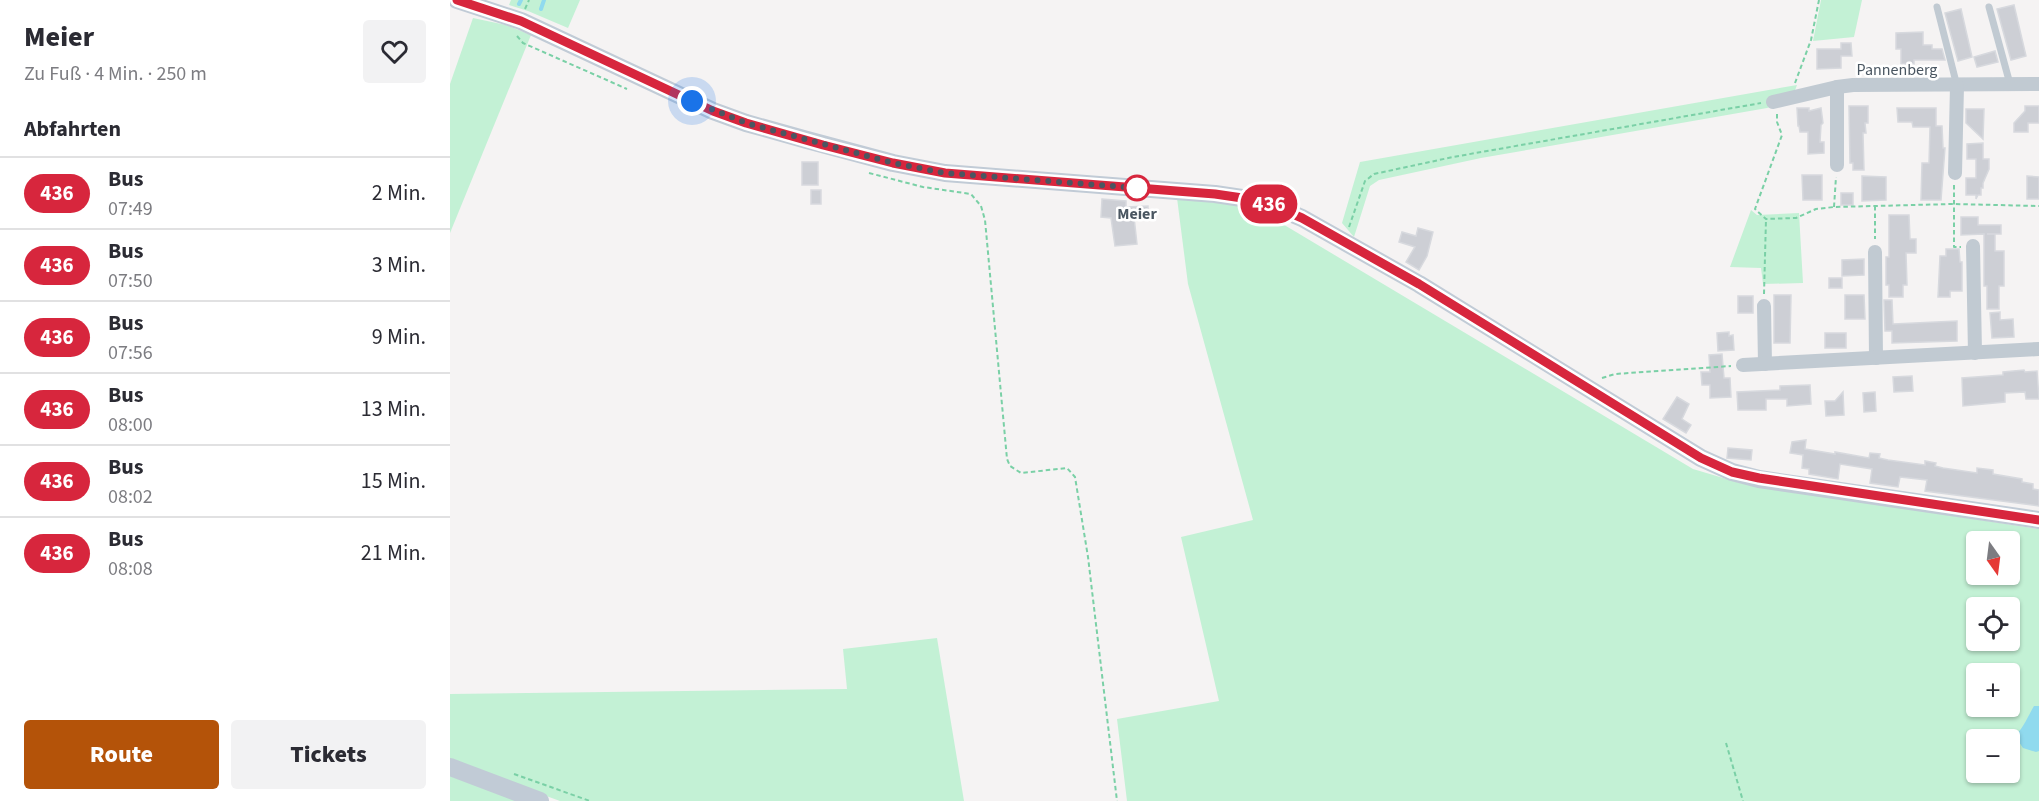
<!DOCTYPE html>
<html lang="de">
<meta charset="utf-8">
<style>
body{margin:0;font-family:"Source Sans 3",sans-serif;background:#f2f2f3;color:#2b2b33;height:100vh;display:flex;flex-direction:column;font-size:22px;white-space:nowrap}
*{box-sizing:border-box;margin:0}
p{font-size:20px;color:#7c7c81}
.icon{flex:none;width:33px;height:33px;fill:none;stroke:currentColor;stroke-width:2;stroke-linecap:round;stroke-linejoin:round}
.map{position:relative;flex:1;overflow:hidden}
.sheet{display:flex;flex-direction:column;background:#fff;width:450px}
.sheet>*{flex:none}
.badge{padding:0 12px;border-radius:20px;font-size:21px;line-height:39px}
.needle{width:39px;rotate:166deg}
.fabs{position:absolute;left:1516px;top:531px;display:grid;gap:12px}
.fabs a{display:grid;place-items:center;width:54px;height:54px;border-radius:6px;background:#fff;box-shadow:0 2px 4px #0004;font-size:30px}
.you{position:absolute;width:30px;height:30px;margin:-15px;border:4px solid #fff;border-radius:50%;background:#1a73e8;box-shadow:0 0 0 9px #1a73e833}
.map>.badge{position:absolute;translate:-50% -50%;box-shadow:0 0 0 3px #fff}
h2{padding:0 24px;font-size:22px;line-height:54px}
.round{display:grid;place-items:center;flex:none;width:63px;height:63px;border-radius:6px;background:#f2f2f3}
.summary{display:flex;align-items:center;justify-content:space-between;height:102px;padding:0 24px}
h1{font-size:28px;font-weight:800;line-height:45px}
.button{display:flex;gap:12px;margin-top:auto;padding:12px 24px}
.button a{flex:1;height:69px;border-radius:6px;background:#b45309;color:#fff;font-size:24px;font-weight:800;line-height:69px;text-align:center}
.button a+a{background:#f2f2f3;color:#2b2b33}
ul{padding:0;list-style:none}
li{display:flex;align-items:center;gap:18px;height:72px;padding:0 24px;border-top:2px solid #e1e1e2}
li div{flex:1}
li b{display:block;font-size:22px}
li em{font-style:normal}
li .badge{min-width:66px;font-weight:700;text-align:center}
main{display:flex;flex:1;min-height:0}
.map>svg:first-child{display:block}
</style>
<main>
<section class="sheet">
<div class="summary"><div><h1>Meier</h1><p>Zu Fuß · 4 Min. · 250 m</p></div><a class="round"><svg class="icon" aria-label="heart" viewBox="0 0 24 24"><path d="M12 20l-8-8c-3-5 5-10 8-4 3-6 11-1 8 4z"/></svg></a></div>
<h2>Abfahrten</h2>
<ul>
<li><span class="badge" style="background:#d7263d;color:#fff">436</span><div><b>Bus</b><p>07:49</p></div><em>2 Min.</em></li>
<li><span class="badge" style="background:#d7263d;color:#fff">436</span><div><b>Bus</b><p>07:50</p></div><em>3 Min.</em></li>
<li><span class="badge" style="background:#d7263d;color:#fff">436</span><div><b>Bus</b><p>07:56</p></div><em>9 Min.</em></li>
<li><span class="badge" style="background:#d7263d;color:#fff">436</span><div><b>Bus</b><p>08:00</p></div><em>13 Min.</em></li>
<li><span class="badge" style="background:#d7263d;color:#fff">436</span><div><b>Bus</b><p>08:02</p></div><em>15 Min.</em></li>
<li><span class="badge" style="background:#d7263d;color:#fff">436</span><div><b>Bus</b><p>08:08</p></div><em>21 Min.</em></li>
</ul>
<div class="button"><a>Route</a><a>Tickets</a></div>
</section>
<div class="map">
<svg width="1589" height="801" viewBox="0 0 1589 801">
<rect width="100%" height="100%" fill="#f5f3f3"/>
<!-- green -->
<g fill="#c3f1d5" fill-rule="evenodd">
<path d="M61 0H130L118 28 78 11 59 5Z"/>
<path d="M1371 0H1412L1404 37 1363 41Z"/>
<path d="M23 18 56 25 81 35 0 233V84Z"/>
<path d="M1347 85 1341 101 1317 108 1031 158 929 180 920 186 904 237 892 223 910 162Z"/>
<path d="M727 198 792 206 836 226 1243 469 1290 483 1589 529V801H677L667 719 769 701 731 537 803 520 738 284ZM1527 542H1560V574H1527ZM1527 608H1560V640H1527ZM1527 674H1560V706H1527ZM1527 740H1560V772H1527Z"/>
<path d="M1301 210 1307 215 1349 213 1353 283 1313 284 1311 268 1280 267Z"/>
<path d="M487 638 514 801H110L0 761V694L397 689 393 649Z"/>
<path d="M0 776 69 801H0Z"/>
</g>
<!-- water -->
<path fill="#90daee" d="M1584 706H1589V751L1586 752 1573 748 1565 736C1574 727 1578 716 1584 706Z"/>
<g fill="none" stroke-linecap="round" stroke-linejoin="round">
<!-- stream -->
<g stroke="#90daee" stroke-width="4">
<path d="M69 4 71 0"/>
<path d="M91 9 94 0"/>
</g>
</g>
<!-- building -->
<g fill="#cdcfd5" stroke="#d7d9de" stroke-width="1.5">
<path d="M1564 5 1576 56 1561 60 1547 9Z"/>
<path d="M1511 9 1522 57 1508 61 1495 13Z"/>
<path d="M1473 32V45H1482V49H1492L1495 60H1464V64H1451V49H1446V33Z"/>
<path d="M1391 43H1401L1402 56H1391V68L1367 69V49H1391Z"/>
<path d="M1545 51 1548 62 1527 67 1524 57Z"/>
<path d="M1399 106H1418V123H1415L1416 133H1413L1414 170H1403V163H1400Z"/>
<path d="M1575 106H1589V123H1578V132H1564V123L1575 111Z"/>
<path d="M1347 108H1359V111L1371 108 1373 123 1371 125 1370 142H1374V153L1358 154V132H1350L1349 126H1348Z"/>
<path d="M1447 108H1486V126H1492L1493 148H1495L1491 200H1471L1472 163H1479L1480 127H1463L1462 122H1448Z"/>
<path d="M1516 109H1534L1533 139 1516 123Z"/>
<path d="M1533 143V159H1539V169L1533 183V188H1531V195H1528L1526 199V195H1516V178H1526V159H1517V144Z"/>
<rect x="352" y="162" width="16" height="23"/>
<path d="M1352 175H1372V200H1353Z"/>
<path d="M1412 176 1436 177V200L1412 201Z"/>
<path d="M1577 176 1589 177V199H1577Z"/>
<rect x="361" y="190" width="10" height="14"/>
<rect x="1391" y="193" width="12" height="12"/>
<path d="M652 199 676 201V207L698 206V217H684L687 244 665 246 661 218 651 217Z"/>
<path d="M1439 215H1459L1460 239H1466V253H1456L1457 285H1453V297H1439V285H1436V257H1439Z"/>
<path d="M1511 217H1528V225H1551V234H1537H1545V251H1554V286H1549V309H1537V286H1534V234L1511 235Z"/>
<path d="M968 228 983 232 977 256 969 270 956 262 965 247 949 242 952 232 966 236Z"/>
<path d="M1496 249H1509L1510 262H1512V291H1500V297H1488L1490 256H1496Z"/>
<path d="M1414 259V275L1392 276V260Z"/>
<rect x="1379" y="278" width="13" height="10"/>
<path d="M1324 295H1341L1340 343H1324Z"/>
<path d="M1395 295H1414L1415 319H1395Z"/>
<rect x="1288" y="296" width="15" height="17"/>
<path d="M1434 300H1442L1443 324 1507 321V341L1442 343V331H1435Z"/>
<path d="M1550 312V320L1563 319 1564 337 1542 338 1540 313Z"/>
<path d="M1279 332V336L1283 335 1284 350 1268 351 1267 333Z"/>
<rect x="1375" y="333" width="21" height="15"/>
<path d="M1272 354 1274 378H1280L1281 397 1260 398V385H1252L1251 372H1260L1259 355Z"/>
<path d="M1574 370 1575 372 1587 371 1589 399H1576L1575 392 1555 393V402L1513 406 1512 378 1553 375V372Z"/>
<path d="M1462 376 1463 391 1444 392 1443 377Z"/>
<path d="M1360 385 1361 404 1337 406V399H1316V410H1288L1287 392 1330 390V386Z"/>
<path d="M1393 392 1394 415 1376 416 1375 401H1385Z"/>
<path d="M1425 392 1426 411 1414 412 1413 393Z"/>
<path d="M1227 397 1239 404 1232 419 1241 425 1236 433 1213 419Z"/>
<path d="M1356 440 1355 449 1385 454V452L1419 458 1420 453 1430 454 1429 458 1438 460 1475 465V461L1486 463 1485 466 1493 468 1527 473V468L1543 470V474L1572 479V482L1583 484V489L1589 490V506L1475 491 1477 480 1450 477 1448 487 1420 483 1422 469 1390 464 1388 479 1359 474V469L1352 468 1353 455 1340 453 1342 442Z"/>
<path d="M1278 448 1302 450 1301 460 1277 458Z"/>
</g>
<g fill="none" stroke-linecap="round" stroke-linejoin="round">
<!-- path -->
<g stroke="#7ad0a6" stroke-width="2" stroke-dasharray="4.5 3" stroke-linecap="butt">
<path d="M75 9 79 0"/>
<path d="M67 36 73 43 177 89"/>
<path d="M1345 83 1361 40 1369 0"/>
<path d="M1327 114V122L1332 135 1305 209 1316 219 1346 218 1366 209 1384 207 1503 204 1589 206"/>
<path d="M419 173 473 187 521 194 531 206 535 220 557 459 560 466 571 473 617 468 625 477 638 557 667 801"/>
<path d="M1504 185V247H1511"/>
<path d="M1425 206V239"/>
<path d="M1384 207 1386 177"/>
<path d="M899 227 915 181 924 174 1003 157 1311 103"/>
<path d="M1314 294 1316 219"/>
<path d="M1152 378 1165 374 1281 366"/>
<path d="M1276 743 1293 801"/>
<path d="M64 774 140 801"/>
</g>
<!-- lane -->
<g stroke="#c1cad2" stroke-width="7">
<path d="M1487 7 1507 86"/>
<path d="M1539 7 1560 84"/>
</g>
<!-- street -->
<g stroke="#c1cad2" stroke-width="14">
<path d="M1323 102 1387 87 1403 85 1589 84"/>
<path d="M1387 165V87"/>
<path d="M1505 173 1507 86"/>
<path d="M1523 246 1525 353"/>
<path d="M1425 252 1426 358"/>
<path d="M1314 306 1315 364"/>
<path d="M1293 365 1589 349"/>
</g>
<!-- secondary -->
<g stroke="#c1cbd6" stroke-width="18">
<path d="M7 0 71 21 263 111 296 123 357 140 443 163 495 173 765 194 812 201 852 218 969 284 1251 458 1282 472 1309 479 1589 520"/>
<path d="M0 767 90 801"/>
</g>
</g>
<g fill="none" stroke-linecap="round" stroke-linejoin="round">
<!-- line casing -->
<g stroke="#fff" stroke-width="14">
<path id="line" d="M7 0 71 21 263 111 296 123 373 145 443 163 495 173 765 194 813 201 852 218 969 284 1251 458 1282 472 1309 478 1589 520"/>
</g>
<!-- line -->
<use href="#line" stroke="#d7263d" stroke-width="9"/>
<!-- walk -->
<path stroke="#4a5661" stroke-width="6" stroke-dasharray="0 10.8" d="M242 101 296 123 443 163 495 173 687 188"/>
</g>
<!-- markers -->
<circle fill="#fff" stroke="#d7263d" stroke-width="3" cx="687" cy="188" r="12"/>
<g text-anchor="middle" stroke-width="5" stroke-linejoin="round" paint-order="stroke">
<!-- street labels -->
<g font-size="16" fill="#4a5661" stroke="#fff">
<text x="1447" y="75">Pannenberg</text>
</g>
<!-- stop labels -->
<g font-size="16" font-weight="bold" fill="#4a5661" stroke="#fff">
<text x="687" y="219">Meier</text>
</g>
</g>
</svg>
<div class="fabs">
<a><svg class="needle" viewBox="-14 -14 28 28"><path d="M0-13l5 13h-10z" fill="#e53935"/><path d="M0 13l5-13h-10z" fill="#7c7c81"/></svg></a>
<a><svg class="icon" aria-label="locate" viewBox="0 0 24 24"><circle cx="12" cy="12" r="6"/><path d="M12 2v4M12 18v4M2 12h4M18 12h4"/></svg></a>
<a>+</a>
<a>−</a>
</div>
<div class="you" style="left:242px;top:101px"></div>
<b class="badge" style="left:819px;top:204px;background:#d7263d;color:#fff">436</b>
</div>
</main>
